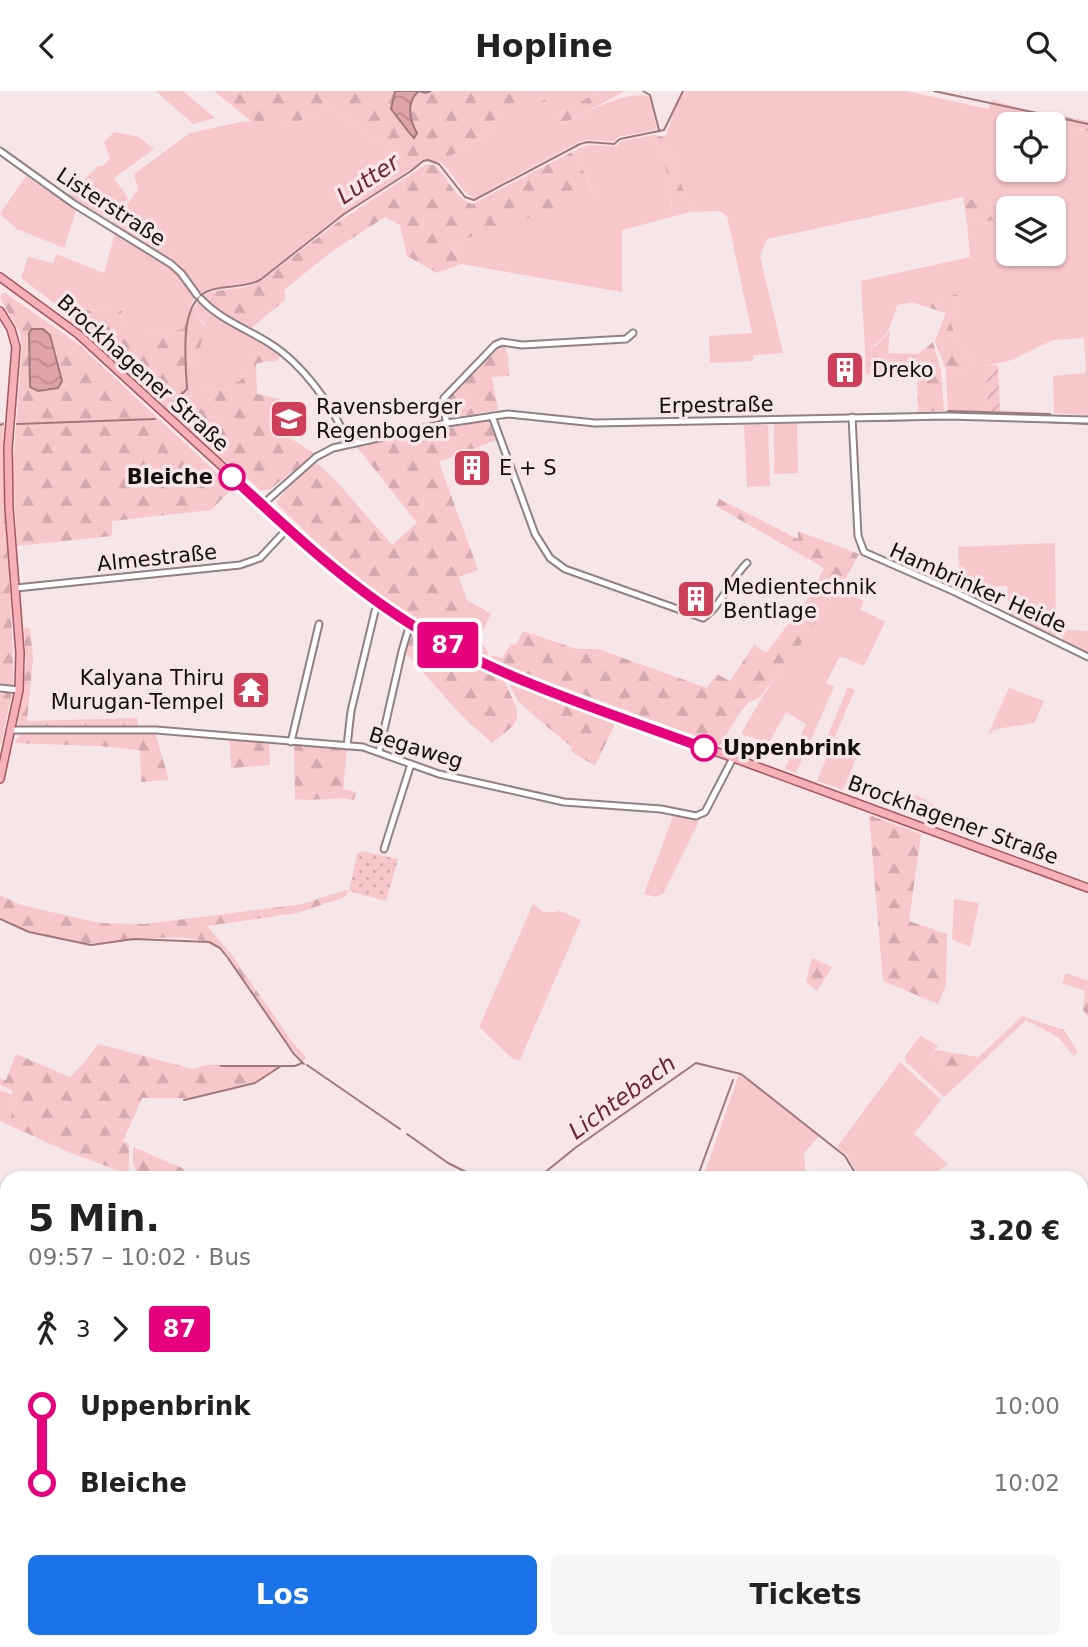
<!DOCTYPE html>
<html lang="de">
<meta charset="utf-8">
<style>
body{margin:0;font-family:"DejaVu Sans",sans-serif;background:#f6f6f6;color:#222;height:100vh;display:flex;flex-direction:column;font-size:26px;white-space:nowrap}
*{box-sizing:border-box;margin:0}
p{font-size:23px;color:#767676}
.icon{flex:none;width:38px;height:38px;fill:none;stroke:currentColor;stroke-width:2;stroke-linecap:round;stroke-linejoin:round}
.map{position:relative;flex:1;overflow:hidden}
.sheet{position:absolute;left:0px;top:1080px;width:1088px;height:478px;display:flex;flex-direction:column;background:#fff;border-radius:21px 21px 0 0;box-shadow:0 2px 5px #0004}
.sheet>*{flex:none}
.badge{padding:0 14px;border-radius:5px;font-size:24px;line-height:46px}
.tools{position:absolute;left:996px;top:21px;display:grid;gap:14px}
.tools a{display:grid;place-items:center;width:70px;height:70px;border-radius:10px;background:#fff;box-shadow:0 2px 5px #0004;font-size:35px}
.map>.badge{position:absolute;translate:-50% -50%;box-shadow:0 0 0 4px #fff}
.legs{display:flex;align-items:center;gap:10px;height:77px;padding:0 28px;font-size:23px}
.legs p{margin-inline-start:auto}
.head{display:flex;align-items:center;justify-content:space-between;height:119px;padding:0 28px}
h1{font-size:38px;font-weight:700;line-height:52px}
.button{display:flex;gap:14px;margin-top:auto;padding:14px 28px}
.button a{flex:1;height:80px;border-radius:10px;background:#1a73e8;color:#fff;font-size:28px;font-weight:700;line-height:80px;text-align:center}
.button a+a{background:#f6f6f6;color:#222}
ul{padding:0 28px;list-style:none}
li{display:flex;align-items:center;gap:24px;height:77px;font-size:26px}
li i{display:grid;place-items:center;width:10px;height:100%;margin:0 9px;background:currentColor}
li i::after{content:'';width:18px;height:18px;margin:-9px;border:5px solid;border-radius:50%;background:#fff}
li p{margin-inline-start:auto}
li:first-child i{background:linear-gradient(#0000 50%,currentColor 0)}
li:last-child i{background:linear-gradient(currentColor 50%,#0000 0)}
header{display:flex;justify-content:space-between;align-items:center;height:91px;padding:0 28px;background:#fff;font-size:32px;font-weight:700}
.map>svg:first-child{display:block}
</style>
<header><svg class="icon" aria-label="back" viewBox="0 0 24 24"><path d="M15 5l-7 7 7 7"/></svg>Hopline<svg class="icon" aria-label="search" viewBox="0 0 24 24"><circle cx="10" cy="10" r="6"/><path d="M15 15l6 6"/></svg></header>
<div class="map">
<svg width="1088" height="1556" viewBox="0 0 1088 1556">
<defs>
<pattern id="forest-firs" width="22" height="20" patternUnits="userSpaceOnUse" patternTransform="scale(1.75)"><rect width="22" height="20" fill="#f8c7ca"/><path d="M5 1l3.5 6h-7zM16 11l3.5 6h-7z" fill="#d4aaac"/></pattern>
<pattern id="park-dots" width="8" height="8" patternUnits="userSpaceOnUse" patternTransform="scale(1.75)"><rect width="8" height="8" fill="#f8c7ca"/><path d="M2 2h.1M6 6h.1" fill="none" stroke="#d4aaac" stroke-width="1.8" stroke-linecap="round"/></pattern>
<pattern id="garden-furrows" width="10" height="10" patternUnits="userSpaceOnUse" patternTransform="scale(1.75)"><rect width="10" height="10" fill="#f8c7ca"/><path d="M-1 1l2-2M0 10L10 0M9 11l2-2" fill="none" stroke="#d4aaac"/></pattern>
<pattern id="water-waves" width="16" height="10" patternUnits="userSpaceOnUse" patternTransform="scale(1.75)"><rect width="16" height="10" fill="#dfa3a7"/><path d="M0 5q4-4 8 0t8 0" fill="none" stroke="#be8b8f"/></pattern>
</defs>
<rect width="100%" height="100%" fill="#f6e6e7"/>
<!-- grass -->
<g fill="#f8c7ca" fill-rule="evenodd">
<path d="M156 0H183L215 27 193 33Z"/>
<path d="M537 0H600L557 24 563 33C586 21 624 0 649 5L657 38 618 46 614 50 587 49 579 51 474 107C459 99 454 81 440 71L490 42 492 31 525 6 545 9Z"/>
<path d="M685 0H906L1088 40V324L1054 322 1053 285 1086 282 1084 247 1053 249 1012 269 986 275 988 320H948L946 279 969 277 971 270 951 234 959 203 897 214C891 236 887 249 865 259L861 190 970 166 967 132 1008 128V163H1054V117L1008 118 963 106 767 148 760 165 783 262 753 264V270L710 272 709 245 752 242 727 125 720 120 691 121 665 46 677 13ZM1008 33H1054V79H1008Z"/>
<path d="M330 16 414 76 334 129 258 189C240 197 218 192 200 203L183 180 172 170 150 126 131 144 112 132 138 99 134 83 190 42 241 31 256 30 281 38Z"/>
<path d="M114 41 139 46 154 58 114 87 128 107 110 129 68 104 98 75H103L110 67 104 51Z"/>
<path d="M654 44 672 97 671 126 622 139V201L461 173 452 152 595 104 574 60 588 54 616 55 622 50Z"/>
<path d="M26 85 76 119 64 157 17 138 0 123Z"/>
<path d="M115 142 171 176 195 207 190 214 183 238 138 247H119L122 220 63 219 21 187 28 166 53 172 56 163 104 182Z"/>
<path d="M199 210 219 226 262 251 240 290 213 301 188 288 187 270 197 269 205 233 193 219Z"/>
<path d="M774 332 797 333 798 382 774 383Z"/>
<path d="M744 334H768L770 395 747 396Z"/>
<path d="M1055 452 1056 545 1009 523 1007 495 986 496 987 513 960 501 958 456Z"/>
<path d="M838 498 864 510 860 518 885 531 864 575 840 565 826 592 834 596 796 682 785 678 806 633 786 621 769 652 741 643C768 591 806 546 838 498Z"/>
<path d="M1066 539 1088 540V563L1062 549Z"/>
<path d="M514 592 550 607 538 628 518 610 510 595Z"/>
<path d="M848 596 855 599 833 650 856 668 843 699 817 690 833 650 827 646Z"/>
<path d="M1009 597 1044 610 1034 632 996 638 988 643Z"/>
<path d="M912 702 951 723 950 727 956 736 955 741 903 721Z"/>
<path d="M674 723 697 728 699 730 663 803 656 806 644 803Z"/>
<path d="M954 808 979 812 970 856 952 848Z"/>
<path d="M533 813 543 821H557L558 819 581 829 520 969 513 968 479 936Z"/>
<path d="M920 945 938 954 931 964 945 978 969 983 944 1006 906 971 905 965Z"/>
<path d="M900 971 941 1009 914 1043 948 1073 926 1087H860L847 1064 837 1056Z"/>
<path d="M739 983 819 1045 804 1062 806 1087H703Z"/>
<path d="M0 999 12 1004 11 1035 0 1030Z"/>
</g>
<!-- forest -->
<g fill="url(#forest-firs)">
<path d="M214 0H395L391 15 409 43 417 42C409 28 406 11 420 0H537L546 10 534 16 525 7 492 31 490 42 440 71 422 69 414 76 330 16 281 38 251 30Z"/>
<path d="M600 0H625L563 33 557 24Z"/>
<path d="M992 9 1027 19 1088 30V40L988 19Z"/>
<path d="M654 44 665 46 691 121 671 126 672 97Z"/>
<path d="M574 60 595 105 452 152 461 173 437 182 407 165 400 134 385 126 331 161 284 199 286 208 250 238 222 223 201 206C220 195 243 201 261 190L338 131 425 74H435C447 86 456 108 472 113Z"/>
<path d="M963 106 1008 118V128L967 132Z"/>
<path d="M149 125 172 170 131 144Z"/>
<path d="M2 202H5L77 252 233 397 211 419 112 430V445L17 455 13 377 22 256 20 242 0 207Z"/>
<path d="M959 203 951 234 971 270 969 277 946 279 935 250 946 222 911 211Z"/>
<path d="M190 214 205 236 197 269 187 270 188 288 213 301 240 290 262 251 281 264 276 271 267 270 256 273 257 303 280 308 287 315 268 333 315 363 269 399H260L238 378 217 365 123 276 61 222 63 219 122 220 119 247C140 248 162 242 183 238Z"/>
<path d="M890 240 888 262 918 263 933 251 941 280 944 320 918 321 917 280 866 283 865 259 877 254Z"/>
<path d="M497 255H504L508 264 509 285 492 286 498 319 449 327 445 313 447 309Z"/>
<path d="M488 329 496 349 439 371 478 479 459 486 467 509 491 523 479 548 488 561 485 567 439 544 376 505 354 488 277 413V410L295 388 317 372 338 392 392 454 417 432 357 356Z"/>
<path d="M0 331H4C0 417 14 507 13 594L0 593Z"/>
<path d="M719 408 798 448V440L859 463 847 485 805 547 760 606 748 612 738 624 720 654 490 569 493 564 502 567 511 553 516 554 523 540 577 558H598L707 597 717 583 730 590 754 554 766 562 810 505 824 477 716 415Z"/>
<path d="M24 537H30L33 567 27 630 137 627 138 635 21 637 18 633 26 575Z"/>
<path d="M409 540 453 564 503 587 517 618V627L513 635 492 652 463 626 404 560Z"/>
<path d="M0 599 12 601 1 653H0Z"/>
<path d="M550 607 616 631 595 675 571 660 573 657 538 628Z"/>
<path d="M84 641 155 642 169 689 141 691 140 659 99 655 14 652 21 643Z"/>
<path d="M230 649 269 651 270 674 231 677Z"/>
<path d="M294 653 347 658 343 698 356 701 354 709C334 705 315 711 295 708Z"/>
<path d="M869 724 921 743 909 830 947 843 946 894 938 913 883 890Z"/>
<path d="M345 799 349 800 347 804 342 807 297 822 207 835 231 863 293 952 306 966 303 970 286 950 224 859C192 835 125 853 87 852 58 851 26 840 0 827V804L21 814 100 832 145 833 303 813Z"/>
<path d="M812 867 832 876 817 900 806 891Z"/>
<path d="M1066 882 1088 890V926L1083 919 1085 900 1062 892Z"/>
<path d="M1022 925 1064 939 1078 961 1074 965 1058 946 1026 929 969 983 945 978 931 964 935 959 979 966Z"/>
<path d="M98 953 193 978 206 974H278L279 977 254 991 186 1007H142L123 1050 129 1053V1081L125 1082 68 1061 11 1035 12 999 0 994V988L6 989 16 963 70 986 84 972Z"/>
<path d="M133 1056 182 1077 192 1087H140L133 1073Z"/>
<path d="M0 1451 7 1452V1550L52 1551 42 1556H0Z"/>
<path d="M753 1550 758 1556H114L108 1551Z"/>
</g>
<!-- park -->
<path fill="url(#park-dots)" d="M362 760 398 768 386 810 349 800 357 763Z"/>
<!-- garden -->
<path fill="url(#garden-furrows)" d="M998 274 1000 320H988L986 275Z"/>
<!-- water -->
<g fill="url(#water-waves)" stroke="#a27779" stroke-width="2">
<path d="M395 0H431L426 2 419 0C406 11 409 28 417 42L414 47C411 45 395 23 391 18Z"/>
<path d="M32 238H43L50 244 62 290 58 297 38 300 30 296 29 242Z"/>
</g>
<g fill="none" stroke-linecap="round" stroke-linejoin="round">
<!-- stream -->
<g stroke="#a27779" stroke-width="2">
<path d="M643 0 650 4 659 39"/>
<path d="M934 0 1088 33"/>
<path d="M169 315 187 298C186 270 177 209 211 199 227 194 245 197 260 189L344 123 411 80 423 70 428 69 439 73 465 106 474 109 580 53 588 51 614 53 620 48 664 39 683 0"/>
<path d="M948 320 1050 323"/>
<path d="M879 330 946 328"/>
<path d="M1026 330 1088 333"/>
<path d="M17 333 155 328"/>
<path d="M0 334 3 333"/>
<path d="M0 828 29 841 91 854 134 848 209 851 220 857 228 867 294 963 304 973"/>
<path d="M307 974 400 1038"/>
<path d="M221 975H279"/>
<path d="M184 1009 255 992 281 975H295L302 972"/>
<path d="M407 1043 448 1072 478 1087"/>
<path d="M538 1087 575 1057 696 972 741 983 845 1065 858 1087"/>
<path d="M697 1087 733 989"/>
<path d="M1082 1388H1088"/>
</g>
<!-- minor casing -->
<g stroke="#908283" stroke-width="9">
<g id="minor">
<path d="M0 60 74 113 171 173 181 182 197 204"/>
<path d="M201 208C219 228 247 238 269 252 302 272 335 317 348 353"/>
<path d="M492 325 535 443 550 467 565 478 703 527C720 517 731 487 747 472"/>
<path d="M852 326 858 445 864 461 955 501 1088 566"/>
<path d="M447 332 442 313 444 307 495 254 502 251 522 254 626 248 633 242"/>
<path d="M262 414 316 366 333 357 447 332 508 323 595 332 948 325 1088 329"/>
<path d="M16 497 240 474 260 467 288 437"/>
<path d="M0 597 19 599"/>
<path d="M12 639H156L363 656 439 683 564 711 661 718 696 725 705 721 733 667"/>
<path d="M291 651 319 533"/>
<path d="M347 655 351 620 375 520 380 513"/>
<path d="M379 661 402 560 410 533"/>
<path d="M384 758 411 673"/>
<path d="M1082 1369 1088 1364"/>
<path d="M1082 1398 1088 1400"/>
<path d="M988 1550 1006 1556"/>
<path d="M20 1556 31 1550"/>
<path d="M921 1556 924 1550"/>
</g>
</g>
<!-- major casing -->
<g stroke="#a3565e" stroke-width="10">
<g id="major">
<path d="M0 186 78 243 336 480C360 498 384 517 410 533 464 566 522 588 581 611L1088 797"/>
<path d="M0 220 11 238 16 256 8 357 9 417 20 562 19 599 0 688"/>
</g>
</g>
<!-- minor -->
<use href="#minor" stroke="#fff" stroke-width="5"/>
<!-- major -->
<use href="#major" stroke="#f6b0b8" stroke-width="7"/>
</g>
<g fill="none" stroke-linecap="round" stroke-linejoin="round">
<!-- line-1 casing -->
<g stroke="#fff" stroke-width="16">
<path id="line-1" d="M232 386C288 438 344 491 409 532 496 587 607 621 704 657"/>
</g>
<!-- line-1 -->
<use href="#line-1" stroke="#e6007e" stroke-width="10"/>
</g>
<!-- icons -->
<defs>
<g id="building-square" transform="scale(2.0125)"><rect x="-9" y="-9" width="18" height="18" rx="4" fill="#cf3f5a" stroke="#f6e6e7"/><path d="M-4-6H4V6H1V3H-1V6H-4ZM-2.5-4.3h1.7v1.8h-1.7ZM.8-4.3h1.7v1.8H.8ZM-2.5-1h1.7V.8h-1.7ZM.8-1h1.7V.8H.8Z" fill="#fff"/></g>
<g id="school-square" transform="scale(2.0125)"><rect x="-9" y="-9" width="18" height="18" rx="4" fill="#cf3f5a" stroke="#f6e6e7"/><path d="M0-5L7-2L0 1L-7-2ZM-4 1L0 2.5L4 1V4Q0 6-4 4Z" fill="#fff"/></g>
<g id="temple-square" transform="scale(2.0125)"><rect x="-9" y="-9" width="18" height="18" rx="4" fill="#cf3f5a" stroke="#f6e6e7"/><path d="M0-6L5-2H3V0L6.5 2.5H4V6H1.5V3h-3V6H-4V2.5H-6.5L-3 0V-2H-5Z" fill="#fff"/></g>
</defs>
<g fill-rule="evenodd">
<use href="#building-square" x="845" y="279"/>
<use href="#school-square" x="289" y="328"/>
<use href="#building-square" x="472" y="377"/>
<use href="#building-square" x="696" y="508"/>
<use href="#temple-square" x="251" y="599"/>
</g>
<!-- markers -->
<g fill="#fff" stroke="#e6007e" stroke-width="3.5">
<circle cx="232" cy="386" r="12"/>
<circle cx="704" cy="657" r="12"/>
</g>
<g text-anchor="middle" stroke-width="7" stroke-linejoin="round" paint-order="stroke">
<!-- street labels -->
<g font-size="21" fill="#140f0f" stroke="#f6e6e7">
<text transform="translate(111 116) rotate(33)" y="7">Listerstraße</text>
<text transform="translate(143 282) rotate(42)" y="7">Brockhagener Straße</text>
<text transform="translate(716 314) rotate(-1)" y="7">Erpestraße</text>
<text transform="translate(157 467) rotate(-6)" y="7">Almestraße</text>
<text transform="translate(978 497) rotate(24)" y="7">Hambrinker Heide</text>
<text transform="translate(416 657) rotate(17)" y="7">Begaweg</text>
<text transform="translate(953 729) rotate(20)" y="7">Brockhagener Straße</text>
</g>
<!-- poi labels -->
<g font-size="21" fill="#140f0f" stroke="#f6e6e7" text-anchor="start">
<text x="872" y="286">Dreko</text>
<text x="316" y="323">Ravensberger<tspan x="316" dy="24">Regenbogen</tspan></text>
<text x="499" y="384">E + S</text>
<text x="723" y="503">Medientechnik<tspan x="723" dy="24">Bentlage</tspan></text>
<text x="224" y="594" text-anchor="end">Kalyana Thiru<tspan x="224" dy="24">Murugan-Tempel</tspan></text>
</g>
<!-- stop labels -->
<g font-size="21" font-weight="bold" fill="#140f0f" stroke="#f6e6e7" text-anchor="end">
<text x="213" y="393">Bleiche</text>
<text x="723" y="664" text-anchor="start">Uppenbrink</text>
</g>
<!-- water labels -->
<g font-size="23" font-style="italic" fill="#6e2732" stroke="#f6e6e7">
<text transform="translate(368 88) rotate(-34)" y="8">Lutter</text>
<text transform="translate(622 1006) rotate(-36)" y="8">Lichtebach</text>
</g>
</g>
</svg>
<div class="tools">
<a><svg class="icon" aria-label="locate" viewBox="0 0 24 24"><circle cx="12" cy="12" r="6"/><path d="M12 2v4M12 18v4M2 12h4M18 12h4"/></svg></a>
<a><svg class="icon" aria-label="layers" viewBox="0 0 24 24"><path d="M12 4l9 5-9 5-9-5zM3 14l9 5 9-5"/></svg></a>
</div>
<b class="badge" style="left:448px;top:554px;background:#e6007e;color:#fff">87</b>
<section class="sheet">
<div class="head"><div><h1>5 Min.</h1><p>09:57 – 10:02 · Bus</p></div><b>3.20 €</b></div>
<div class="legs"><svg class="icon" aria-label="walk" viewBox="0 0 24 24"><circle cx="13" cy="4" r="2"/><path d="M13 8l-2 6 4 7M11 14l-3 7M7 12l3-4h3l4 4"/></svg>3<svg class="icon" aria-label="forward" viewBox="0 0 24 24"><path d="M9 5l7 7-7 7"/></svg><b class="badge" style="background:#e6007e;color:#fff">87</b></div>
<ul>
<li><i style="color:#e6007e"></i><b>Uppenbrink</b><p>10:00</p></li>
<li><i style="color:#e6007e"></i><b>Bleiche</b><p>10:02</p></li>
</ul>
<div class="button"><a>Los</a><a>Tickets</a></div>
</section>
</div>
